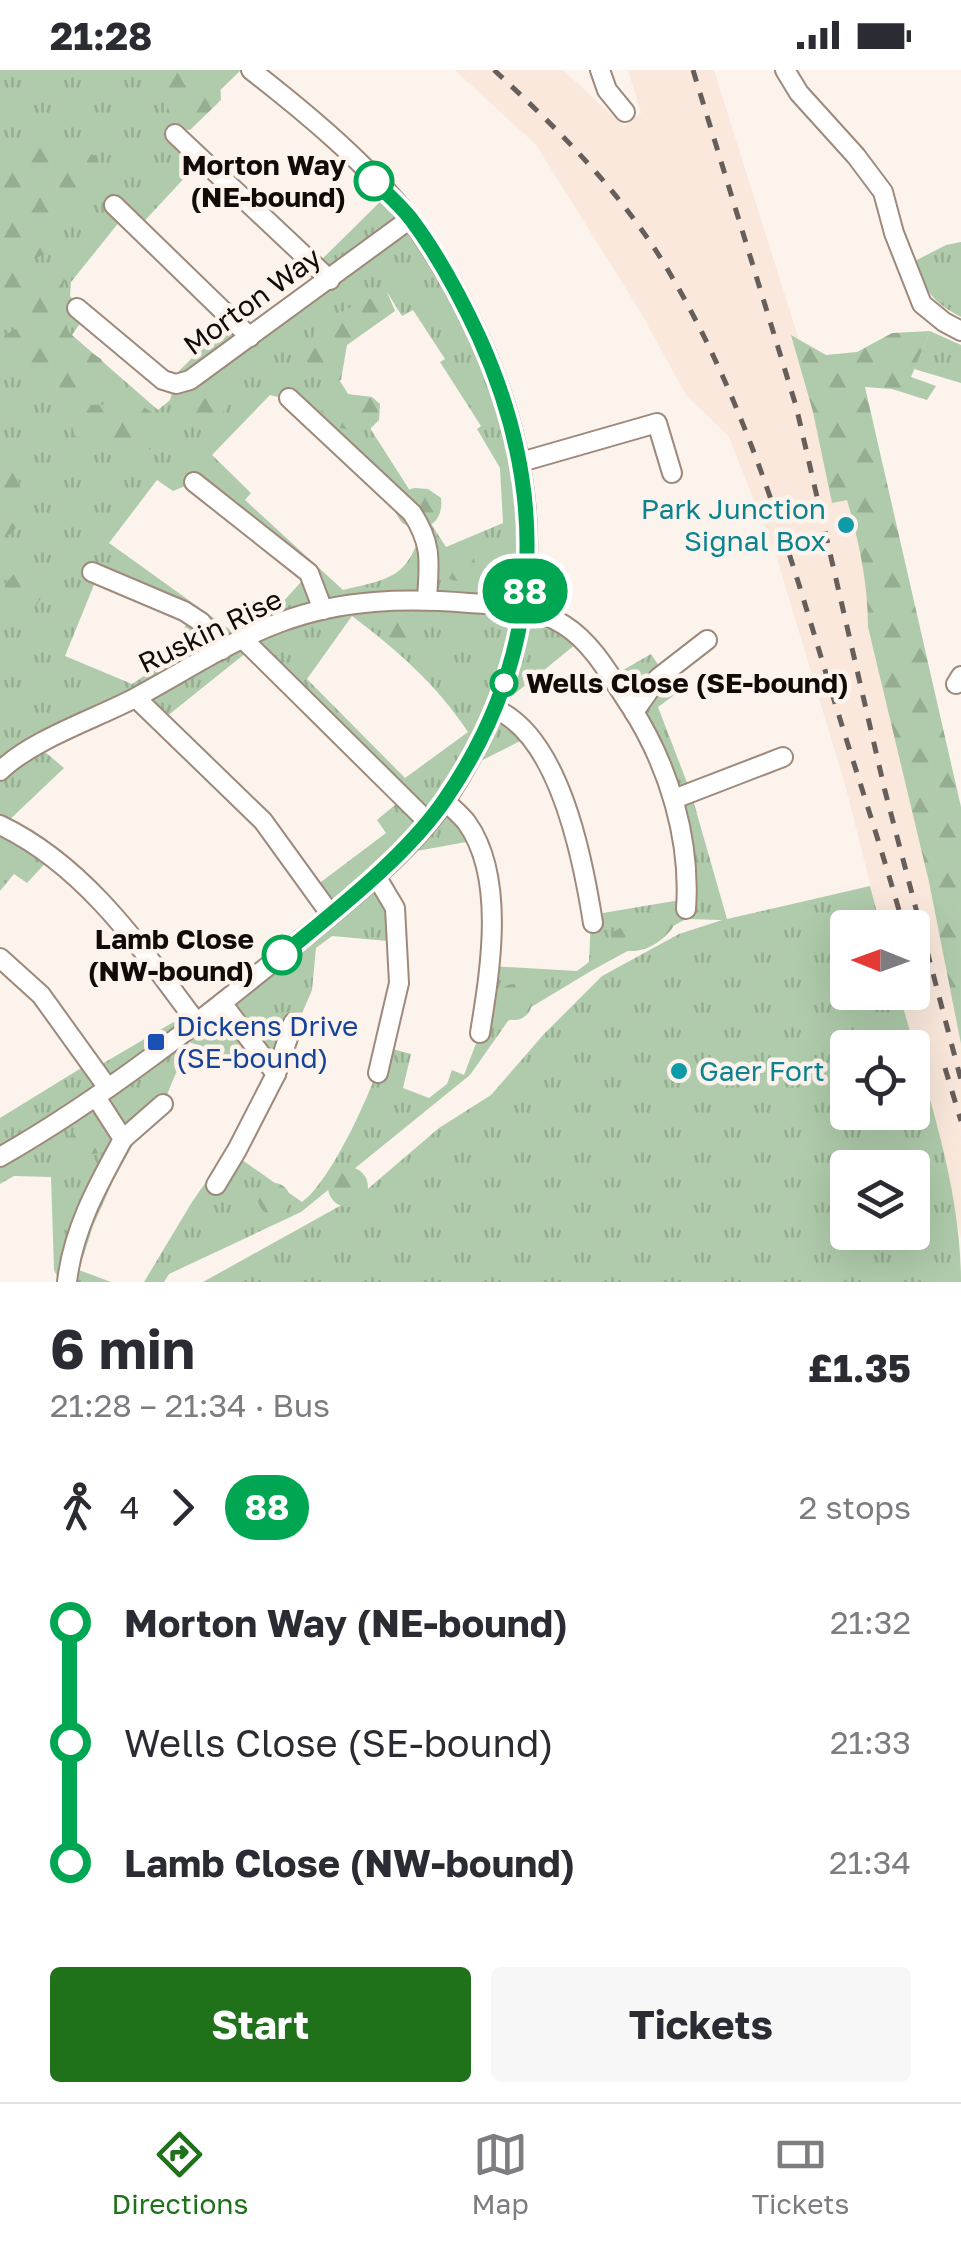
<!DOCTYPE html>
<meta charset="utf-8">
<style>
body{margin:0;font-family:"Golos Text",sans-serif;background:#f7f7f7;color:#2b2b33;height:100vh;display:flex;flex-direction:column;font-size:38px;white-space:nowrap}
*{box-sizing:border-box;margin:0}
p{font-size:32px;color:#7c7c81}
.icon{flex:none;width:55px;height:55px;fill:none;stroke:currentColor;stroke-width:2;stroke-linecap:round;stroke-linejoin:round}
.map{position:relative;height:1212px;overflow:hidden}
.details{display:flex;flex-direction:column;background:#fff;flex:1}
.details>*{flex:none}
.badge{padding:0 20px;border-radius:32px;font-size:35px;line-height:65px}
.needle{width:65px;rotate:271deg}
.buttons{position:absolute;left:830px;top:840px;display:grid;gap:20px}
.buttons a{display:grid;place-items:center;width:100px;height:100px;border-radius:10px;background:#fff;box-shadow:0 10px 40px #0002;font-size:50px}
.map>.badge{position:absolute;translate:-50% -50%;box-shadow:0 0 0 5px #fff}
.legs{display:flex;align-items:center;gap:15px;height:110px;padding:0 50px;font-size:32px}
.legs p{margin-inline-start:auto}
.summary{display:flex;align-items:center;justify-content:space-between;height:170px;padding:0 50px}
h1{font-size:55px;font-weight:700;line-height:75px}
.action{display:flex;gap:20px;margin-top:auto;padding:20px 50px}
.action a{flex:1;height:115px;border-radius:10px;background:#1f711a;color:#fff;font-size:40px;font-weight:700;line-height:115px;text-align:center}
.action a+a{background:#f7f7f7;color:#2b2b33}
ul{padding:0 50px;list-style:none}
li{display:flex;align-items:center;gap:35px;height:120px;font-size:38px}
li i{display:grid;place-items:center;width:15px;height:100%;margin:0 12px;background:currentColor}
li i::after{content:'';width:25px;height:25px;margin:-12px;border:8px solid;border-radius:50%;background:#fff}
li p{margin-inline-start:auto}
li:first-child i{background:linear-gradient(#0000 50%,currentColor 0)}
li:last-child i{background:linear-gradient(currentColor 50%,#0000 0)}
.status{display:flex;justify-content:space-between;align-items:center;height:70px;padding:0 50px;background:#fff;direction:ltr}
.status svg{height:28px;fill:currentColor}
.menu{display:flex;justify-content:space-around;align-items:center;height:140px;border-top:2px solid #e1e1e2;background:#fff;font-size:28px;color:#7c7c81}
.menu a{display:grid;justify-items:center;gap:5px}
.menu .current{color:#1f711a}
.map>svg:first-child{display:block}
</style>
<div class="status"><b>21:28</b><svg viewBox="0 0 49 12"><path d="M0 12V9h3v3zM5 12V6h3v6zM10 12V3h3v9zM15 12V0h3v12zM26 1h20v11H26zM47 4h2v5h-2z"/></svg></div>
<div class="map">
<svg width="961" height="1212" viewBox="0 0 961 1212">
<defs>
<pattern id="grass-tufts" width="24" height="20" patternUnits="userSpaceOnUse" patternTransform="scale(2.5)"><rect width="24" height="20" fill="#afcbab"/><path d="M3 7l-1-3M5 7V3M7 7l1-3M15 17l-1-3M17 17v-4M19 17l1-3" fill="none" stroke="#96ad92"/></pattern>
<pattern id="forest-firs" width="22" height="20" patternUnits="userSpaceOnUse" patternTransform="scale(2.5)"><rect width="22" height="20" fill="#afcbab"/><path d="M5 1l3.5 6h-7zM16 11l3.5 6h-7z" fill="#96ad92"/></pattern>
</defs>
<rect width="100%" height="100%" fill="#fcf3ed"/>
<!-- built -->
<path fill="#fae8dc" d="M455 0H563L624 56 641 43 628 0H714L961 785V1168L934 1049 899 923 912 922V858L881 857 846 718 778 492 729 367 686 325 640 241 536 75Z"/>
<!-- grass -->
<g fill="url(#grass-tufts)" fill-rule="evenodd">
<path d="M0 0H241L176 63 202 89 137 159 124 146 71 212 70 226 86 245 72 265 158 340 170 330 178 302 231 249 250 267 329 210 315 196 387 125 458 223 521 392 523 538 581 570 496 639 530 666 463 700 445 731 477 770 395 785 376 805 399 872 332 866 316 878 312 920 276 1004 189 972 163 1034 136 1069 113 1111 93 1156 79 1200 111 1212H60L54 1200 51 1107 14 1106 0 1114V1048L91 992 95 998 189 943 197 952 331 845 313 818 386 763 377 750 402 729 252 578 161 651 136 628 38 676 64 698 3 756 51 787 27 813 14 804 0 821ZM387 222 402 246 413 240 445 289 440 292 481 356 477 359 500 398 503 453 446 477 313 269ZM270 325 282 328 422 458C408 508 390 509 343 520L245 430 251 423 212 385ZM157 410 173 421 195 412 309 503 254 564 243 569 109 473ZM98 505 190 545 172 587 132 614 65 586ZM352 546C397 580 437 615 468 662L405 708 307 609Z"/>
<path d="M961 172V247C932 232 926 222 915 191L946 175Z"/>
<path d="M930 261 961 275V313L914 299Z"/>
<path d="M651 584 677 623 658 637 691 723 727 849 870 816 881 857 848 858V922L899 923C925 1016 961 1114 961 1212H203L363 1123 439 1058 491 1025 544 964 602 906 679 864 722 850 686 849 591 901 508 951 470 1005 301 1142 169 1204 164 1212H144L192 1132 228 1080 302 1132C332 1111 376 1013 385 977L411 984 403 1018 429 1028 447 1014 452 1000 464 1005 480 963 490 896 577 901 589 892 591 845 686 829 674 729 611 607ZM848 978H912V1042H848ZM848 1098H912V1162H848Z"/>
</g>
<!-- forest -->
<g fill="url(#forest-firs)">
<path d="M174 0H211L220 10 221 30 190 60 181 59C166 43 159 18 174 0Z"/>
<path d="M60 73 96 86 103 102V117L93 126 67 132 65 151 44 157 49 178 39 187 27 188 0 169V86Z"/>
<path d="M61 194 66 198 61 232 68 260 76 272 101 289 105 302 101 315 95 322 80 326 66 324 47 314 32 296 0 287V268L19 257V234L7 225 0 224V197L6 196C12 199 15 204 20 208 33 215 47 195 61 194Z"/>
<path d="M387 222 395 241 347 275 341 310 334 312 320 309 304 288C310 250 354 235 387 222Z"/>
<path d="M930 261 911 307 936 316 927 330 892 319 865 317 961 737V974L929 812 868 557C868 513 859 472 847 430L832 433 813 342 791 265 826 285 857 282 892 263Z"/>
<circle cx="207" cy="332" r="19"/>
<path d="M348 324 372 327 380 334 379 350 370 359C349 360 331 362 321 341L329 332Z"/>
<path d="M138 334C153 342 162 349 164 366 150 385 134 389 116 372L86 375 75 369 70 345 89 335Z"/>
<path d="M0 382 7 384C21 406 35 459 0 469Z"/>
<path d="M415 418 428 419 441 428C444 453 425 465 402 453L395 442C398 428 400 421 415 418Z"/>
<circle cx="458" cy="494" r="17"/>
<path d="M14 504H27L39 512 41 528 35 537 22 539 10 531 4 515Z"/>
<circle cx="400" cy="555" r="16"/>
<path d="M661 842 670 846 673 857C661 875 634 889 614 876L613 862 646 843Z"/>
<circle cx="514" cy="932" r="18"/>
<path d="M88 1055 101 1058 107 1071 104 1081C89 1087 80 1085 69 1074V1067L75 1058Z"/>
<circle cx="348" cy="1117" r="20"/>
<circle cx="274" cy="1129" r="16"/>
</g>
<g fill="none" stroke-linecap="round" stroke-linejoin="round">
<!-- minor casing -->
<g stroke="#9e897b" stroke-width="22">
<g id="minor">
<path d="M600 0 607 20 625 42"/>
<path d="M785 0 799 23 856 86 883 122 894 163 922 234 944 252 961 261"/>
<path d="M175 64 330 210"/>
<path d="M114 135 250 267"/>
<path d="M77 238 163 310 176 314 190 310 410 149"/>
<path d="M289 328 412 443C433 475 429 493 427 529"/>
<path d="M521 392 657 353 672 403"/>
<path d="M194 412 309 503 323 540"/>
<path d="M92 502 184 541 201 552 222 580"/>
<path d="M243 569 427 751"/>
<path d="M956 614 961 606"/>
<path d="M136 628 263 751 331 845"/>
<path d="M495 639C560 667 583 789 593 853"/>
<path d="M634 642 658 608 707 570"/>
<path d="M0 701C32 670 92 650 133 629 182 603 229 571 281 552 342 529 406 528 469 533 502 535 536 537 564 555 594 574 612 609 631 637 669 696 691 770 686 839"/>
<path d="M674 729 783 687"/>
<path d="M445 731C452 738 461 745 467 753 506 808 490 901 480 963"/>
<path d="M0 755C86 796 141 878 197 953"/>
<path d="M376 806 395 838 399 913 378 1003"/>
<path d="M0 888 41 925 108 1018"/>
<path d="M276 1004 293 953"/>
<path d="M123 1069 163 1034"/>
<path d="M0 1087C103 1028 197 954 289 879 340 838 410 783 447 728 544 581 551 426 479 267 460 226 438 186 411 150 368 94 306 43 251 0"/>
<path d="M216 1115 237 1080 276 1004 222 933"/>
<path d="M67 1212C73 1159 98 1115 123 1069L96 1027"/>
</g>
</g>
<!-- minor -->
<use href="#minor" stroke="#fff" stroke-width="18"/>
<!-- rail -->
<g stroke="#665e5a" stroke-width="5" stroke-dasharray="12 12" stroke-linecap="butt">
<path d="M494 0C556 57 615 116 660 187 741 318 784 464 828 610 853 693 881 775 904 858"/>
<path d="M693 0 796 336 885 721 961 1010"/>
<path d="M945 998 961 1051"/>
</g>
</g>
<g fill="none" stroke-linecap="round" stroke-linejoin="round">
<!-- line-1 casing -->
<g stroke="#fff" stroke-width="22">
<path id="line-1" d="M282 885C335 841 408 785 446 728 545 583 550 424 479 267 460 226 438 185 411 149 400 135 386 123 374 111"/>
</g>
<!-- line-1 -->
<use href="#line-1" stroke="#00a651" stroke-width="15"/>
</g>
<!-- markers -->
<g fill="#fff" stroke="#00a651" stroke-width="5">
<circle cx="374" cy="111" r="18"/>
<circle cx="504" cy="613" r="12"/>
<circle cx="282" cy="885" r="18"/>
</g>
<g fill="#0f9aa8" stroke="#fcf3ed" stroke-width="4">
<circle cx="846" cy="455" r="10"/>
<circle cx="679" cy="1001" r="10"/>
</g>
<rect fill="#1a4fb4" stroke="#fcf3ed" stroke-width="4" x="146" y="962" width="20" height="20" rx="5"/>
<g text-anchor="middle" stroke-width="9" stroke-linejoin="round" paint-order="stroke">
<!-- stop labels -->
<g font-size="28" font-weight="bold" fill="#110a06" stroke="#fcf3ed" text-anchor="end">
<text x="346" y="105">Morton Way<tspan x="346" dy="32">(NE-bound)</tspan></text>
<text x="526" y="623" text-anchor="start">Wells Close (SE-bound)</text>
<text x="254" y="879">Lamb Close<tspan x="254" dy="32">(NW-bound)</tspan></text>
</g>
<!-- street labels -->
<g font-size="28" fill="#110a06" stroke="#fcf3ed">
<text transform="translate(252 231) rotate(-36)" y="10">Morton Way</text>
<text transform="translate(210 561) rotate(-26)" y="10">Ruskin Rise</text>
</g>
<!-- culture labels -->
<g font-size="28" fill="#0d838f" stroke="#fcf3ed" text-anchor="end">
<text x="826" y="449">Park Junction<tspan x="826" dy="32">Signal Box</tspan></text>
<text x="699" y="1011" text-anchor="start">Gaer Fort</text>
</g>
<!-- transit labels -->
<g font-size="28" fill="#164399" stroke="#fcf3ed" text-anchor="start">
<text x="176" y="966">Dickens Drive<tspan x="176" dy="32">(SE-bound)</tspan></text>
</g>
</g>
</svg>
<div class="buttons">
<a><svg class="needle" viewBox="-14 -14 28 28"><path d="M0-13l5 13h-10z" fill="#e53935"/><path d="M0 13l5-13h-10z" fill="#7c7c81"/></svg></a>
<a><svg class="icon" aria-label="locate" viewBox="0 0 24 24"><circle cx="12" cy="12" r="6"/><path d="M12 2v4M12 18v4M2 12h4M18 12h4"/></svg></a>
<a><svg class="icon" aria-label="layers" viewBox="0 0 24 24"><path d="M12 4l9 5-9 5-9-5zM3 14l9 5 9-5"/></svg></a>
</div>
<b class="badge" style="left:525px;top:521px;background:#00a651;color:#fff">88</b>
</div>
<section class="details">
<div class="summary"><div><h1>6 min</h1><p>21:28 – 21:34 · Bus</p></div><b>£1.35</b></div>
<div class="legs"><svg class="icon" aria-label="walk" viewBox="0 0 24 24"><circle cx="13" cy="4" r="2"/><path d="M13 8l-2 6 4 7M11 14l-3 7M7 12l3-4h3l4 4"/></svg>4<svg class="icon" aria-label="forward" viewBox="0 0 24 24"><path d="M9 5l7 7-7 7"/></svg><b class="badge" style="background:#00a651;color:#fff">88</b><p>2 stops</p></div>
<ul>
<li><i style="color:#00a651"></i><b>Morton Way (NE-bound)</b><p>21:32</p></li>
<li><i style="color:#00a651"></i><span>Wells Close (SE-bound)</span><p>21:33</p></li>
<li><i style="color:#00a651"></i><b>Lamb Close (NW-bound)</b><p>21:34</p></li>
</ul>
<div class="action"><a>Start</a><a>Tickets</a></div>
</section>
<nav class="menu">
<a class="current"><svg class="icon" aria-label="directions" viewBox="0 0 24 24"><path d="M12 3l9 9-9 9-9-9zM9 14v-3h6M13 9l2 2-2 2"/></svg>Directions</a>
<a><svg class="icon" aria-label="map" viewBox="0 0 24 24"><path d="M3 6l6-2 6 2 6-2v14l-6 2-6-2-6 2zM9 4v14M15 6v14"/></svg>Map</a>
<a><svg class="icon" aria-label="tickets" viewBox="0 0 24 24"><path d="M3 7h18v10H3zM15 7v10"/></svg>Tickets</a>
</nav>
